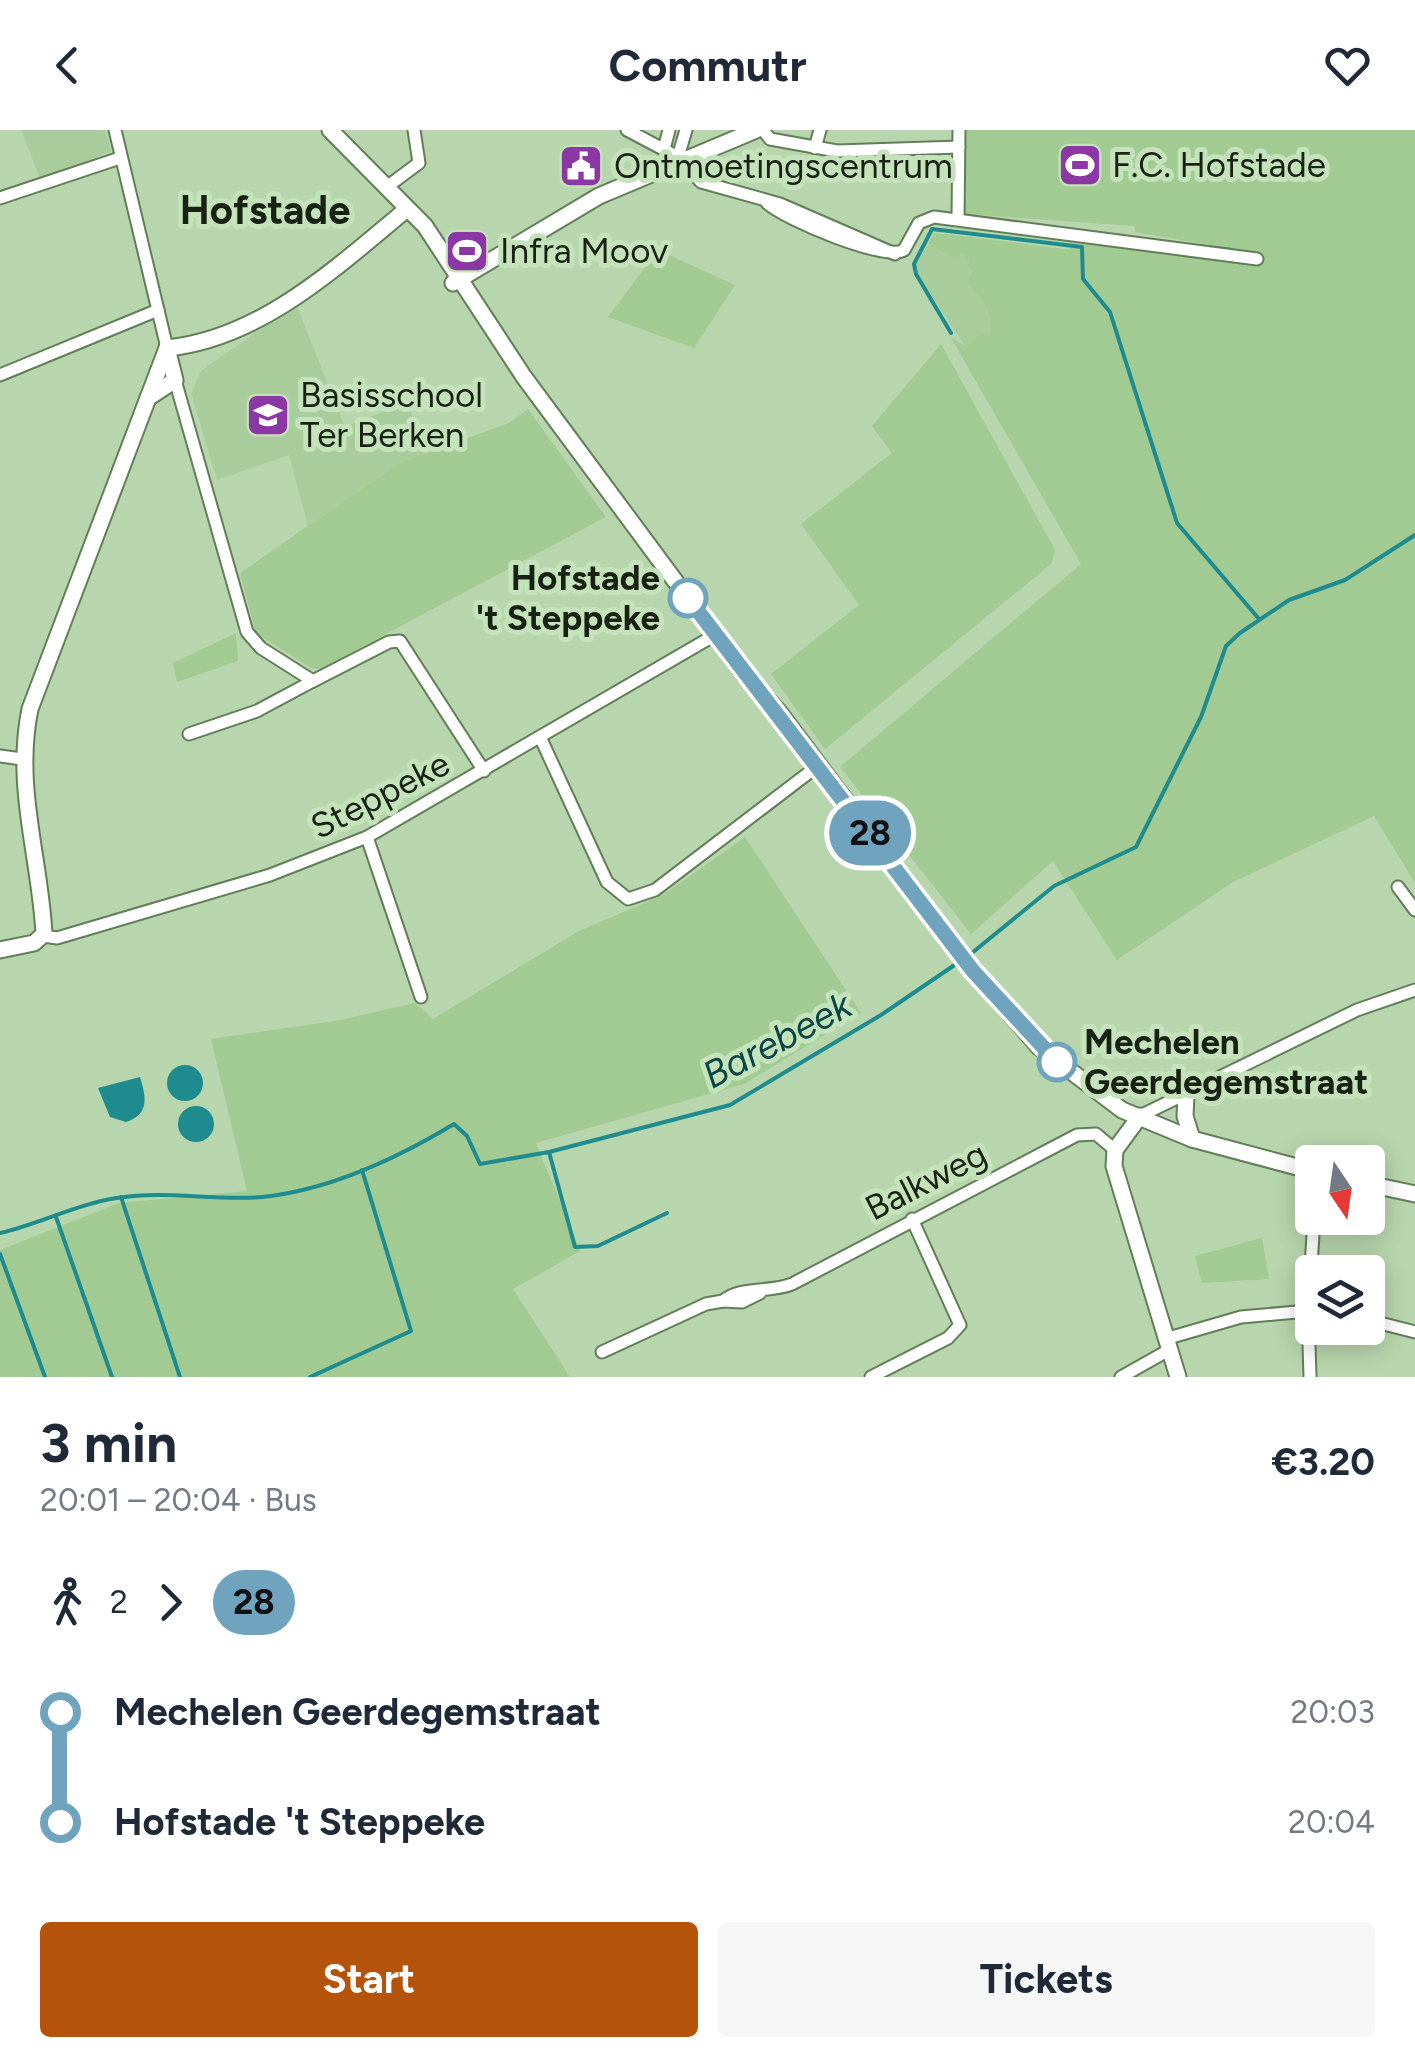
<!DOCTYPE html>
<meta charset="utf-8">
<style>
body{margin:0;font-family:Figtree,sans-serif;background:#f6f6f7;color:#1f2937;height:100vh;display:flex;flex-direction:column;font-size:38px;white-space:nowrap}
*{box-sizing:border-box;margin:0}
p{font-size:32px;color:#747a83}
.icon{flex:none;width:55px;height:55px;fill:none;stroke:currentColor;stroke-width:2;stroke-linecap:round;stroke-linejoin:round}
.map{position:relative;height:1247px;overflow:hidden}
.drawer{display:flex;flex-direction:column;background:#fff;flex:1}
.drawer>*{flex:none}
.badge{padding:0 20px;border-radius:32px;font-size:35px;line-height:65px}
.needle{width:65px;rotate:167deg}
.tools{position:absolute;left:1295px;top:1015px;display:grid;gap:20px}
.tools a{display:grid;place-items:center;width:90px;height:90px;border-radius:10px;background:#fff;box-shadow:0 5px 25px #0003;font-size:50px}
.map>.badge{position:absolute;translate:-50% -50%;box-shadow:0 0 0 5px #fff}
.legs{display:flex;align-items:center;gap:15px;height:110px;padding:0 40px;font-size:32px}
.legs p{margin-inline-start:auto}
.summary{display:flex;align-items:center;justify-content:space-between;height:170px;padding:0 40px}
h1{font-size:55px;font-weight:700;line-height:75px}
.button{display:flex;gap:20px;margin-top:auto;padding:20px 40px}
.button a{flex:1;height:115px;border-radius:10px;background:#b45309;color:#fff;font-size:40px;font-weight:700;line-height:115px;text-align:center}
.button a+a{background:#f6f6f7;color:#1f2937}
ul{padding:0 40px;list-style:none}
li{display:flex;align-items:center;gap:35px;height:110px;font-size:38px}
li i{display:grid;place-items:center;width:15px;height:100%;margin:0 12px;background:currentColor}
li i::after{content:'';width:25px;height:25px;margin:-12px;border:8px solid;border-radius:50%;background:#fff}
li p{margin-inline-start:auto}
li:first-child i{background:linear-gradient(#0000 50%,currentColor 0)}
li:last-child i{background:linear-gradient(currentColor 50%,#0000 0)}
header{display:flex;justify-content:space-between;align-items:center;height:130px;padding:0 40px;background:#fff;font-size:45px;font-weight:700}
.map>svg:first-child{display:block}
</style>
<header><svg class="icon" aria-label="back" viewBox="0 0 24 24"><path d="M15 5l-7 7 7 7"/></svg>Commutr<svg class="icon" aria-label="heart" viewBox="0 0 24 24"><path d="M12 20l-8-8c-3-5 5-10 8-4 3-6 11-1 8 4z"/></svg></header>
<div class="map">
<svg width="1415" height="1247" viewBox="0 0 1415 1247">
<rect width="100%" height="100%" fill="#b8d6ad"/>
<!-- built -->
<g fill="#a9cc9d">
<path d="M21 0H105L111 21 41 51Z"/>
<path d="M934 103 973 107 1071 120 991 204 965 216 917 144 916 135Z"/>
<path d="M296 174 345 297 407 272 426 322 401 332 308 396 289 325 217 350 191 263 201 241Z"/>
</g>
<!-- green -->
<g fill="#a2ca93">
<path d="M966 0H1415V753L1374 686 1233 752 1117 830 1053 731 971 804 840 637 1081 434 951 208 965 216 982 203 991 204C995 184 981 166 967 153L974 140 967 136 970 130 961 124 957 129 929 114 934 103 1070 120V113L1231 129 1237 120 1135 102V96L963 84Z"/>
<path d="M658 120 735 155 694 218 608 187Z"/>
<path d="M941 214 1055 420 1051 434 825 619 771 544 859 475 801 394 892 323 872 296Z"/>
<path d="M528 279 606 387 320 539 311 538 256 503 240 443 401 332 509 293Z"/>
<path d="M236 503 238 531 177 552 173 533Z"/>
<path d="M745 707 861 883 744 954 536 1013 580 1121 513 1159 570 1247H0V1120L119 1073 247 1061 211 909 335 891 415 873 433 889 579 801 663 765Z"/>
<path d="M1262 1108 1269 1149 1202 1153 1195 1126Z"/>
</g>
<!-- water -->
<g fill="#1e8b8e">
<circle cx="185" cy="953" r="18"/>
<path d="M140 947C146 967 150 984 126 992L110 987 98 958Z"/>
<circle cx="196" cy="994" r="18"/>
</g>
<g fill="none" stroke-linecap="round" stroke-linejoin="round">
<!-- stream -->
<g stroke="#1e8b8e" stroke-width="4">
<path d="M1197 116 1232 120"/>
<path d="M951 203 916 144 914 134 932 99 1082 117 1083 149 1110 182 1177 393 1259 489"/>
<path d="M967 827 1054 756 1136 717 1201 587 1226 516 1240 503 1289 470 1345 450 1415 405"/>
<path d="M549 1022 575 1117 598 1116 667 1083"/>
<path d="M121 1067 180 1247"/>
<path d="M56 1087 112 1247"/>
<path d="M0 1103C39 1094 77 1074 117 1068 166 1060 214 1071 262 1067 330 1060 396 1029 454 994L467 1006 480 1034 549 1022 730 975 881 885 959 832"/>
<path d="M0 1124 45 1247"/>
<path d="M310 1247 411 1201 362 1040"/>
</g>
<!-- street casing -->
<g stroke="#627e58" stroke-width="15">
<g id="street">
<path d="M115 0 167 218"/>
<path d="M627 0 678 27 701 52 780 74 895 124"/>
<path d="M763 0 770 9 837 21 959 17"/>
<path d="M815 18 820 0"/>
<path d="M664 19 669 0"/>
<path d="M678 27 686 0"/>
<path d="M388 56 419 33 414 0"/>
<path d="M0 68 120 28"/>
<path d="M767 73C784 89 886 132 904 120L919 93 934 87 1257 129"/>
<path d="M958 88 959 0"/>
<path d="M0 245 158 180"/>
<path d="M175 250 247 502 261 518 313 551 389 512 400 511 484 641"/>
<path d="M189 604 257 581 313 551"/>
<path d="M541 609 607 752 628 769 655 760 819 635"/>
<path d="M0 626 22 629"/>
<path d="M367 707 421 867"/>
<path d="M1398 757 1415 780"/>
<path d="M43 806 57 808 270 745 367 707 715 505"/>
<path d="M1140 986 1357 880 1415 860"/>
<path d="M760 1163 742 1172 723 1171C740 1156 770 1163 792 1154L1077 1005 1096 1004 1115 1020"/>
<path d="M1312 1181H1308L1314 1090"/>
<path d="M1368 1190 1415 1202"/>
<path d="M1165 1209 1241 1187 1308 1181 1310 1247"/>
<path d="M602 1222 706 1174 723 1171"/>
<path d="M871 1247 948 1208 960 1195 912 1089"/>
<path d="M1121 1247 1169 1220"/>
</g>
</g>
<!-- secondary casing -->
<g stroke="#627e58" stroke-width="19">
<g id="secondary">
<path d="M330 0 425 96 524 247 744 544 779 582 973 841 1039 917 1122 980 1192 1009 1312 1041"/>
<path d="M453 153 599 66 756 0"/>
<path d="M148 268 175 250 167 218"/>
<path d="M0 820 34 813 44 804C40 727 14 657 30 579L167 218C260 209 337 137 407 79"/>
<path d="M1186 965 1185 986 1192 1009"/>
<path d="M1140 986 1115 1020 1114 1036 1178 1247"/>
<path d="M1368 1054 1415 1064"/>
</g>
</g>
<!-- street -->
<use href="#street" stroke="#fff" stroke-width="11"/>
<!-- secondary -->
<use href="#secondary" stroke="#fff" stroke-width="15"/>
</g>
<g fill="none" stroke-linecap="round" stroke-linejoin="round">
<!-- line-1 casing -->
<g stroke="#fff" stroke-width="22">
<path id="line-1" d="M688 468 973 841 1057 932"/>
</g>
<!-- line-1 -->
<use href="#line-1" stroke="#70a3bd" stroke-width="15"/>
</g>
<!-- icons -->
<defs>
<g id="stadium-square" transform="scale(2.25)"><rect x="-9" y="-9" width="18" height="18" rx="4" fill="#8b37a5" stroke="#c5e3ba"/><path d="M0-5a6.5 5 0 1 0 0 10a6.5 5 0 1 0 0-10ZM-3.5-1.8h7v3.6h-7Z" fill="#fff"/></g>
<g id="civic-square" transform="scale(2.25)"><rect x="-9" y="-9" width="18" height="18" rx="4" fill="#8b37a5" stroke="#c5e3ba"/><path d="M-.6-6.5H3V-4.5H.6V-3L4-1V1h2V6H-6V1h2V-1L-.6-3ZM-1.2 2.5V6h2.4V2.5Z" fill="#fff"/></g>
<g id="school-square" transform="scale(2.25)"><rect x="-9" y="-9" width="18" height="18" rx="4" fill="#8b37a5" stroke="#c5e3ba"/><path d="M0-5L7-2L0 1L-7-2ZM-4 1L0 2.5L4 1V4Q0 6-4 4Z" fill="#fff"/></g>
</defs>
<g fill-rule="evenodd">
<use href="#stadium-square" x="1080" y="35"/>
<use href="#civic-square" x="581" y="36"/>
<use href="#stadium-square" x="467" y="121"/>
<use href="#school-square" x="268" y="285"/>
</g>
<!-- markers -->
<g fill="#fff" stroke="#70a3bd" stroke-width="5">
<circle cx="688" cy="468" r="18"/>
<circle cx="1057" cy="932" r="18"/>
</g>
<g text-anchor="middle" stroke-width="10" stroke-linejoin="round" paint-order="stroke">
<!-- poi labels -->
<g font-size="35" fill="#172213" stroke="#c5e3ba" text-anchor="start">
<text x="1112" y="47">F.C. Hofstade</text>
<text x="614" y="48">Ontmoetingscentrum</text>
<text x="500" y="133">Infra Moov</text>
<text x="300" y="277">Basisschool<tspan x="300" dy="40">Ter Berken</tspan></text>
</g>
<!-- stop labels -->
<g font-size="35" font-weight="bold" fill="#172213" stroke="#c5e3ba" text-anchor="end">
<text x="660" y="460">Hofstade<tspan x="660" dy="40">'t Steppeke</tspan></text>
<text x="1084" y="924" text-anchor="start">Mechelen<tspan x="1084" dy="40">Geerdegemstraat</tspan></text>
</g>
<!-- street labels -->
<g font-size="35" fill="#172213" stroke="#c5e3ba">
<text transform="translate(380 665) rotate(-27)" y="12">Steppeke</text>
<text transform="translate(926 1051) rotate(-27)" y="12">Balkweg</text>
</g>
<!-- water labels -->
<g font-size="38" font-style="italic" fill="#084647" stroke="#c5e3ba">
<text transform="translate(777 910) rotate(-28)" y="13">Barebeek</text>
</g>
<!-- quarter labels -->
<g font-size="40" font-weight="bold" fill="#172213" stroke="#c5e3ba">
<text x="265" y="94">Hofstade</text>
</g>
</g>
</svg>
<div class="tools">
<a><svg class="needle" viewBox="-14 -14 28 28"><path d="M0-13l5 13h-10z" fill="#e53935"/><path d="M0 13l5-13h-10z" fill="#747a83"/></svg></a>
<a><svg class="icon" aria-label="layers" viewBox="0 0 24 24"><path d="M12 4l9 5-9 5-9-5zM3 14l9 5 9-5"/></svg></a>
</div>
<b class="badge" style="left:870px;top:703px;background:#70a3bd;color:#111">28</b>
</div>
<section class="drawer">
<div class="summary"><div><h1>3 min</h1><p>20:01 – 20:04 · Bus</p></div><b>€3.20</b></div>
<div class="legs"><svg class="icon" aria-label="walk" viewBox="0 0 24 24"><circle cx="13" cy="4" r="2"/><path d="M13 8l-2 6 4 7M11 14l-3 7M7 12l3-4h3l4 4"/></svg>2<svg class="icon" aria-label="forward" viewBox="0 0 24 24"><path d="M9 5l7 7-7 7"/></svg><b class="badge" style="background:#70a3bd;color:#111">28</b></div>
<ul>
<li><i style="color:#70a3bd"></i><b>Mechelen Geerdegemstraat</b><p>20:03</p></li>
<li><i style="color:#70a3bd"></i><b>Hofstade 't Steppeke</b><p>20:04</p></li>
</ul>
<div class="button"><a>Start</a><a>Tickets</a></div>
</section>
